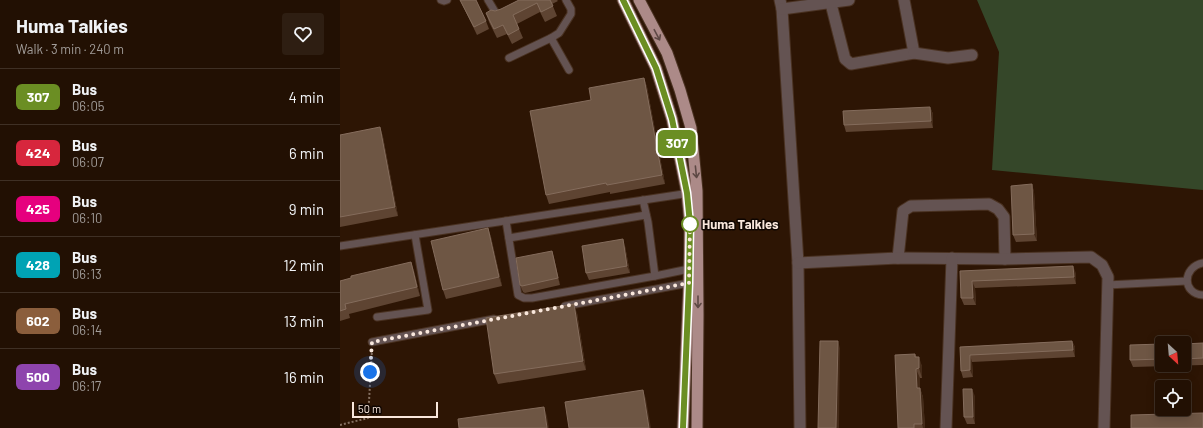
<!DOCTYPE html>
<meta charset="utf-8">
<style>
body{margin:0;font-family:Barlow,sans-serif;background:#2e1e12;color:#f1f3f6;height:100vh;display:flex;flex-direction:column;font-size:15px;white-space:nowrap}
*{box-sizing:border-box;margin:0}
p{font-size:13px;color:#a29d9a}
.icon{flex:none;width:22px;height:22px;fill:none;stroke:currentColor;stroke-width:2;stroke-linecap:round;stroke-linejoin:round}
.map{position:relative;flex:1;overflow:hidden}
.sheet{display:flex;flex-direction:column;background:#221003;width:340px}
.sheet>*{flex:none}
.badge{padding:0 8px;border-radius:6px;font-size:14px;line-height:26px}
.needle{width:26px;rotate:154deg}
.buttons{position:absolute;left:815px;top:336px;display:grid;gap:8px}
.buttons a{display:grid;place-items:center;width:36px;height:36px;border-radius:4px;background:#221003;box-shadow:0 2px 10px #0003,0 0 0 1px #3f3025;font-size:20px}
.scale{position:absolute;left:12px;bottom:10px;width:86px;box-sizing:border-box;padding-left:4px;border:2px solid #f9e7dc;border-top:0;font-size:11px;line-height:14px;white-space:nowrap;color:#f9e7dc;-webkit-text-stroke:3px #0e0501;paint-order:stroke}
.you{position:absolute;width:20px;height:20px;margin:-10px;border:3px solid #fff;border-radius:50%;background:#1a73e8;box-shadow:0 0 0 6px #1a73e833}
.map>.badge{position:absolute;translate:-50% -50%;box-shadow:0 0 0 2px #fff}
.round{display:grid;place-items:center;flex:none;width:42px;height:42px;border-radius:4px;background:#2e1e12}
.headline{display:flex;align-items:center;justify-content:space-between;height:68px;padding:0 16px}
h1{font-size:19px;font-weight:700;line-height:30px}
ul{padding:0;list-style:none}
li{display:flex;align-items:center;gap:12px;height:56px;padding:0 16px;border-top:1px solid #3f3025}
li div{flex:1}
li b{display:block;font-size:15px}
li em{font-style:normal}
li .badge{min-width:44px;font-weight:700;text-align:center}
main{display:flex;flex:1;min-height:0}
.map>svg:first-child{display:block}
</style>
<main>
<section class="sheet">
<div class="headline"><div><h1>Huma Talkies</h1><p>Walk · 3 min · 240 m</p></div><a class="round"><svg class="icon" aria-label="heart" viewBox="0 0 24 24"><path d="M12 20l-8-8c-3-5 5-10 8-4 3-6 11-1 8 4z"/></svg></a></div>
<ul>
<li><span class="badge" style="background:#6b8e23;color:#fff">307</span><div><b>Bus</b><p>06:05</p></div><em>4 min</em></li>
<li><span class="badge" style="background:#d7263d;color:#fff">424</span><div><b>Bus</b><p>06:07</p></div><em>6 min</em></li>
<li><span class="badge" style="background:#e6007e;color:#fff">425</span><div><b>Bus</b><p>06:10</p></div><em>9 min</em></li>
<li><span class="badge" style="background:#00a3b4;color:#fff">428</span><div><b>Bus</b><p>06:13</p></div><em>12 min</em></li>
<li><span class="badge" style="background:#8b5e3c;color:#fff">602</span><div><b>Bus</b><p>06:14</p></div><em>13 min</em></li>
<li><span class="badge" style="background:#8e44ad;color:#fff">500</span><div><b>Bus</b><p>06:17</p></div><em>16 min</em></li>
</ul>
</section>
<div class="map">
<svg width="863" height="428" viewBox="0 0 863 428">
<rect width="100%" height="100%" fill="#2d1504"/>
<!-- green -->
<path fill="#354729" d="M637 0H863V190L652 170 659 52Z"/>
<g fill="none" stroke-linecap="round" stroke-linejoin="round">
<!-- service casing -->
<g stroke="#4a3222" stroke-width="9">
<g id="service">
<path d="M101 0 104 1 107 0"/>
<path d="M148 0 157 15 161 14"/>
<path d="M226 0 231 9V14L219 33 211 38 229 70"/>
<path d="M169 58 211 38"/>
<path d="M166 221 178 295 184 298H192L315 276 308 222 303 200"/>
<path d="M169 238 306 215"/>
<path d="M0 246 350 193"/>
<path d="M863 263C842 267 842 294 863 295"/>
<path d="M315 276 349 269"/>
<path d="M767 285 847 281"/>
<path d="M225 306 349 283"/>
<path d="M37 317 88 310 75 235"/>
<path d="M32 342 154 319"/>
</g>
</g>
<!-- minor casing -->
<g stroke="#4a3222" stroke-width="13">
<g id="minor">
<path d="M440 0 442 9 458 263 460 428"/>
<path d="M490 0 505 59 511 64 574 53 564 0"/>
<path d="M442 9 509 0"/>
<path d="M574 53 608 58 632 55"/>
<path d="M558 258 563 211 571 206 649 204 658 209 664 217 665 259"/>
<path d="M458 263 558 258 665 259 751 257 762 265 768 277 764 428"/>
<path d="M606 428 612 258"/>
</g>
</g>
<!-- primary casing -->
<g stroke="#4a3222" stroke-width="13">
<g id="primary">
<path d="M283 0 316 68 332 119 347 193 350 224 349 283 343 428"/>
<path d="M299 0 327 53 340 90 351 128 357 191 358 315 357 428"/>
</g>
</g>
<!-- path -->
<path stroke="#867163" stroke-width="2" stroke-dasharray="2 2" stroke-linecap="butt" d="M0 425 28 418 32 350"/>
<!-- service -->
<use href="#service" stroke="#645352" stroke-width="7"/>
<!-- minor -->
<use href="#minor" stroke="#645352" stroke-width="11"/>
<!-- primary -->
<use href="#primary" stroke="#ac8a88" stroke-width="11"/>
</g>
<!-- wall -->
<g fill="#5e4432">
<path d="M120 0H136L146 21 149 29 137 35Z"/>
<path d="M179 0H217L218 1 212 4 217 16 205 22 200 12 177 24 183 38 172 44 167 34 157 38 149 22 146 13 161 9Z"/>
<path d="M304 78 307 87 325 184 270 194V192L209 204 206 195 251 100Z"/>
<path d="M590 107 593 114V128L506 132 504 125Z"/>
<path d="M40 127 43 137 58 216 0 227V135Z"/>
<path d="M692 184 694 192 697 241 676 242 673 235Z"/>
<path d="M148 228 151 237 162 286 106 299 103 290Z"/>
<path d="M285 246 290 273 249 280 246 273Z"/>
<path d="M212 251 214 258 220 285 185 293 183 292 180 285Z"/>
<path d="M71 262 74 271 80 296 9 314 10 318 0 321V281Z"/>
<path d="M620 271 736 273V284L635 288 636 305H624L621 298Z"/>
<path d="M237 313 246 370 158 384 154 374Z"/>
<path d="M732 341 735 347V357L632 362 633 377 623 378 621 371 620 347Z"/>
<path d="M863 343V365L793 367 790 360 822 344V365H844V344Z"/>
<path d="M575 354 582 366V378H580V388L583 397 585 428H558Z"/>
<path d="M635 396V424H627L624 417Z"/>
</g>
<!-- shaded-wall -->
<g fill="#432a18">
<path d="M304 78 307 87 325 184 322 175Z"/>
<path d="M590 107 593 114V128L591 121Z"/>
<path d="M40 127 43 137 58 216 55 207Z"/>
<path d="M692 184 694 192 697 241 694 234Z"/>
<path d="M148 228 151 237 162 286 159 277Z"/>
<path d="M283 239 285 246 290 273 287 266Z"/>
<path d="M212 251 214 258 220 285 218 278Z"/>
<path d="M71 262 74 271 80 296 77 287Z"/>
<path d="M733 266 736 273V284L734 277Z"/>
<path d="M632 281 635 288 636 305 633 298Z"/>
<path d="M234 304 237 313 246 370 243 361Z"/>
<path d="M498 341 500 348 499 428H496Z"/>
<path d="M732 341 735 347V357L733 350Z"/>
<path d="M630 355 632 362 633 377 630 370Z"/>
<path d="M579 357 582 366V378L579 368Z"/>
<path d="M576 369 580 378V388L583 397 585 428H583L582 424 577 388Z"/>
<path d="M632 389 635 396V424L633 417Z"/>
<path d="M303 390 306 399 311 428H309Z"/>
<path d="M204 407 207 416 209 428H207Z"/>
</g>
<!-- building -->
<g fill="#6e5644" stroke="#846c5c">
<path d="M120 0H136L146 21 134 27Z"/>
<path d="M179 0H210L213 6 201 12 197 3 173 15 179 29 168 35 163 25 154 29 146 13 151 10 155 11 161 9Z"/>
<path d="M304 78 322 175 267 185 266 183 206 195 190 111 251 100 249 88Z"/>
<path d="M590 107 591 121 504 125 503 111Z"/>
<path d="M40 127 55 207 0 217V135Z"/>
<path d="M692 184 694 234 673 235 671 186Z"/>
<path d="M148 228 159 277 103 290 91 241Z"/>
<path d="M283 239 287 266 246 273 242 246Z"/>
<path d="M212 251 218 278 182 286 180 285 176 258Z"/>
<path d="M71 262 77 287 5 304 6 309 0 311V281L11 278V276Z"/>
<path d="M733 266 734 277 632 281 633 298H621L620 271Z"/>
<path d="M234 304 243 361 154 374 146 318Z"/>
<path d="M480 341H498L496 428H478Z"/>
<path d="M732 341 733 350 630 355V370L621 371 620 347Z"/>
<path d="M863 343V358L844 359V344Z"/>
<path d="M822 344V359L790 360V345Z"/>
<path d="M575 354V357H579V368L576 369 577 388H580L582 424H574V428H558L555 355Z"/>
<path d="M623 389H632L633 417H624Z"/>
<path d="M303 390 309 428H229L225 402Z"/>
<path d="M204 407 207 428H119L118 419Z"/>
<path d="M863 413V428H791V415Z"/>
</g>
<!-- one-way arrows -->
<defs><path id="oneway-shaft" d="M-6 0H5M1.5-3L5.5 0L1.5 3" fill="none" stroke-width="1.6" stroke-linecap="round" stroke-linejoin="round"/></defs>
<g stroke="#5d4844">
<use href="#oneway-shaft" transform="translate(317 35) rotate(62)"/>
<use href="#oneway-shaft" transform="translate(356 172) rotate(84)"/>
<use href="#oneway-shaft" transform="translate(358 302) rotate(90)"/>
</g>
<g fill="none" stroke-linecap="round" stroke-linejoin="round">
<!-- line casing -->
<g stroke="#fff" stroke-width="9">
<path id="line" d="M283 0 316 68 332 119 347 193 350 224 349 283 343 428"/>
</g>
<!-- line -->
<use href="#line" stroke="#6b8e23" stroke-width="6"/>
<!-- walk -->
<path stroke="#f9e7dc" stroke-width="4" stroke-dasharray="0 7.2" d="M30 372 32 342 349 283 350 224"/>
</g>
<!-- markers -->
<circle fill="#fff" stroke="#6b8e23" stroke-width="2" cx="350" cy="224" r="8"/>
<g text-anchor="middle" stroke-width="3" stroke-linejoin="round" paint-order="stroke">
<!-- stop labels -->
<g font-size="13" font-weight="bold" fill="#f9e7dc" stroke="#0e0501" text-anchor="start">
<text x="362" y="229">Huma Talkies</text>
</g>
</g>
</svg>
<div class="buttons">
<a><svg class="needle" viewBox="-14 -14 28 28"><path d="M0-13l5 13h-10z" fill="#e53935"/><path d="M0 13l5-13h-10z" fill="#a29d9a"/></svg></a>
<a><svg class="icon" aria-label="locate" viewBox="0 0 24 24"><circle cx="12" cy="12" r="6"/><path d="M12 2v4M12 18v4M2 12h4M18 12h4"/></svg></a>
</div>
<div class="scale">50 m</div>
<div class="you" style="left:30px;top:372px"></div>
<b class="badge" style="left:337px;top:143px;background:#6b8e23;color:#fff">307</b>
</div>
</main>
